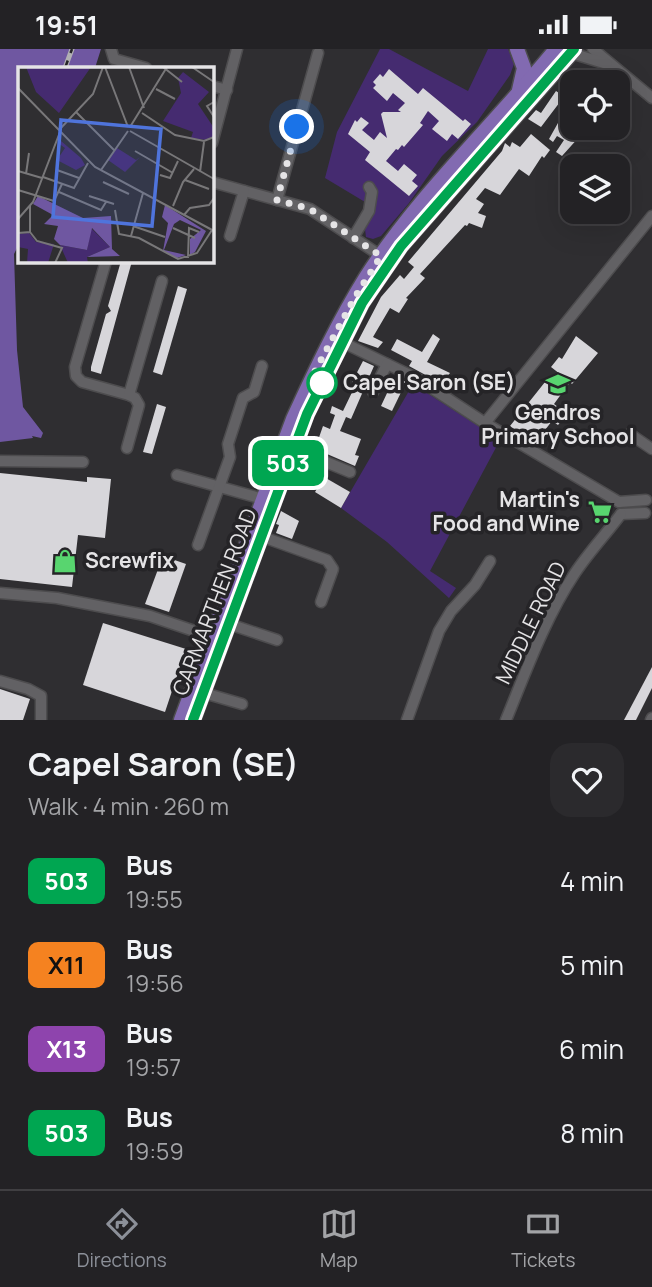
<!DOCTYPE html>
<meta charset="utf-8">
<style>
body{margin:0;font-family:Manrope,sans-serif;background:#2b2a2d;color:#f1f3f6;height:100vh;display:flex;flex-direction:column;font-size:26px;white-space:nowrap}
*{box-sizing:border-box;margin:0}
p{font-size:23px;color:#a3a4a7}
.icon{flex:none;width:38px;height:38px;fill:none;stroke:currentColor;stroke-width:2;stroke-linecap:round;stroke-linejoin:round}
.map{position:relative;height:671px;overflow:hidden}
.side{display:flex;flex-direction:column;background:#232225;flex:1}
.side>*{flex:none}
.badge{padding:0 14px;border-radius:10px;font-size:24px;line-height:46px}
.buttons{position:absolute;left:560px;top:21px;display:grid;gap:14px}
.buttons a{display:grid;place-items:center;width:70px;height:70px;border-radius:14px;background:#232225;box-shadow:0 7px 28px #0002,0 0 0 2px #403f42;font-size:35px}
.you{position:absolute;width:35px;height:35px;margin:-18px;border:5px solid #fff;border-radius:50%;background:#1a73e8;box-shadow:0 0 0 10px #1a73e833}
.map>.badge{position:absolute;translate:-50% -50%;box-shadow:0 0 0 4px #fff}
.round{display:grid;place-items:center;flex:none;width:74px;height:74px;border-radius:21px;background:#2b2a2d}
.overview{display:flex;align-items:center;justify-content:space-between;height:119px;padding:0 28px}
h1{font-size:33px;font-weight:700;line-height:52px}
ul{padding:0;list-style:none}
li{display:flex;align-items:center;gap:21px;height:84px;padding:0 28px}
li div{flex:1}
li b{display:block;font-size:26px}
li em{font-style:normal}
li .badge{min-width:77px;font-weight:700;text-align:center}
.status{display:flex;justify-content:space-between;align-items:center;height:49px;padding:0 35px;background:#232225;direction:ltr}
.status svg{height:19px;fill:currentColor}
.menu{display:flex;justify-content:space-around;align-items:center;height:98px;border-top:2px solid #403f42;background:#232225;font-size:19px;color:#a3a4a7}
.menu a{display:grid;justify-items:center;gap:4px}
.menu .current{color:#8c9099}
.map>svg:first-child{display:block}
</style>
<div class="status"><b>19:51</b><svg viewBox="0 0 49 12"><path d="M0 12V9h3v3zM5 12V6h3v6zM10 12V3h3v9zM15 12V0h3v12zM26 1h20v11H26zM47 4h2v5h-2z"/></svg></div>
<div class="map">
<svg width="652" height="671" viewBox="0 0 652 671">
<rect width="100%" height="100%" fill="#2f2e31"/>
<!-- green -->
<g fill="#452b70">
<path d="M380 0H389L468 42 488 0H508L514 15 510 26 477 73 442 107 409 154 381 187 373 190 366 188 365 180 370 171 365 153 325 129 337 83Z"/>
<path d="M413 335 500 391 430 522 456 539 449 549 387 493 341 459Z"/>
</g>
<!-- forest -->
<path fill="#6f57a1" d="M0 0H101L95 19H19V195L14 205 17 301 23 358 43 384 41 389 32 387 33 389 0 393Z"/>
<!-- building -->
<g fill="#d7d6da">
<path d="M389 20 418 45 423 39 463 72 465 70 471 75 458 90 452 85 447 92 432 80 439 72 428 62 420 74 423 76 404 98 402 96 398 101 396 100 386 112 398 122 404 115 417 126 412 132 418 137 409 147 365 111 370 103 348 85 355 71 357 73 361 68 369 74 362 81 374 91 380 83 387 89 381 65 383 63H401L398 61 405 54 393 44 387 52 373 39 376 36 373 33 380 25 383 28Z"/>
<path d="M572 24V65L564 77 580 87 562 107 556 103 564 91 557 87 553 93 549 90 572 49 566 45 541 78 528 70 536 61 541 64 556 42 559 44Z"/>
<path d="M531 85 550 101 544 109 542 107 529 127 519 120 500 146 485 139 476 150 484 155 478 164 486 167 482 179 469 174 467 177 465 176 420 225 425 229 406 249 408 250 399 264 390 259 373 288 383 293 378 299 358 292 381 248 400 226 404 230 414 218 408 213 502 102 505 94 510 98 512 93 520 98Z"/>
<path d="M121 212H132L101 325 91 322V318L106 265 111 262 108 257Z"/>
<path d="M178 237 187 240 162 326 153 323Z"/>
<path d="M433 285 440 290 427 313 450 324 442 335 409 317 412 312 391 301 397 290 422 303Z"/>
<path d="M576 287 598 304 572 335 570 333 554 355 567 365 558 376 552 372 545 381 542 379 532 393 510 377 545 333 550 337 560 325 551 318 559 308 562 310Z"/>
<path d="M363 312 374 317 351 370 346 368 340 382 361 390 355 406 359 407 355 417 320 402 322 399 316 397 323 377 330 380 335 366 330 364 332 357 343 362 356 335 352 333Z"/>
<path d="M395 327 406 333 392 362 381 357Z"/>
<path d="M157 355 166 358 152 405 143 403Z"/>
<path d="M0 424 87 433V428L111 430 105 489 78 486 72 538 0 530Z"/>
<path d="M324 428 350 443 341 459 315 443Z"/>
<path d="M281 462 299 472 292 490 276 484 279 476 276 475Z"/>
<path d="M163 507 186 515 169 563 145 555Z"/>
<path d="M103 574 186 600 165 663 83 636Z"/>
<path d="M652 618V639L636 671H624Z"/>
<path d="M0 640 30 650 23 671H0Z"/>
</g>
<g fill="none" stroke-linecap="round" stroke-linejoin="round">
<!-- minor casing -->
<g stroke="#4d4c4e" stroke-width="13">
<g id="minor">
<path d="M111 0 114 10 146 19"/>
<path d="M593 0 652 49"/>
<path d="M571 4 607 15"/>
<path d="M212 37 227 41"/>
<path d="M212 94 237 0"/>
<path d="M212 133 310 160 381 207"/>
<path d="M277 151 318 4"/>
<path d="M230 187 244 142"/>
<path d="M353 189 369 162 372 143 369 138"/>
<path d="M106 212 75 318 76 327 82 333 129 346"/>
<path d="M342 293 416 329 485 374 619 453"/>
<path d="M373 343 387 315"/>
<path d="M485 374 652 167"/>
<path d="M630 385 652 400"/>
<path d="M127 399 139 356 135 349 129 346 162 232"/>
<path d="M294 400 350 423"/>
<path d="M0 412 83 413"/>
<path d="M177 426 263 450"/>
<path d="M619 453 646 451"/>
<path d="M621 465 645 464"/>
<path d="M263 488 327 511 333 520 321 553"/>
<path d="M198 496 230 408 228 395 243 349 254 343 262 317"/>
<path d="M0 544 57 549 150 567 212 588"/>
<path d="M229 575 277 591"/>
<path d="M0 632 28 640 41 647V671"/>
<path d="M204 644 242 655"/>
<path d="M407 671 439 582 451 562 475 536 490 512"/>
<path d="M506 671C526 622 545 569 575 524 589 503 606 485 621 465"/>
<path d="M651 671 652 669"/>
</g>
</g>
<!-- major casing -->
<g stroke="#4d4c4e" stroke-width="17">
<g id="major">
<path d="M517 0 524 19 519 41"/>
<path d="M181 671 293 370C315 322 338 273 366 228 419 145 494 76 556 0"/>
<path d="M193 671 307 364 362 254 401 197 575 0"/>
</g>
</g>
<!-- minor -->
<use href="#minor" stroke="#626164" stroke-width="10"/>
<!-- major -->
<use href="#major" stroke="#826ab1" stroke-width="14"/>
<!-- rail casing -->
<g stroke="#b1b0b3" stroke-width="5">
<path id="rail" d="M65 19 72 0"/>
</g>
<!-- rail -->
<use href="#rail" stroke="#252427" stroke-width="2.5" stroke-dasharray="8" stroke-linecap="butt"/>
</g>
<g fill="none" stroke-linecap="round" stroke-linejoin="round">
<!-- line casing -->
<g stroke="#fff" stroke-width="16">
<path id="line" d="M193 671 307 365 362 254 401 197 574 0"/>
</g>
<!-- line -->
<use href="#line" stroke="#00a651" stroke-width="10"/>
<!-- walk -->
<path stroke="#e5e4e6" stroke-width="7" stroke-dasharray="0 12.6" d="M297 78 277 151 310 160 381 207 355 248 313 326 322 334"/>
</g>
<!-- icons -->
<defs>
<g id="school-bare" transform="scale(1.89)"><path d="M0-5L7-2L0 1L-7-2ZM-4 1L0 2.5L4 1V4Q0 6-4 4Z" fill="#58d56f" stroke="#252427" stroke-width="2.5" paint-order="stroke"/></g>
<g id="supermarket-bare" transform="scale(1.89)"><path d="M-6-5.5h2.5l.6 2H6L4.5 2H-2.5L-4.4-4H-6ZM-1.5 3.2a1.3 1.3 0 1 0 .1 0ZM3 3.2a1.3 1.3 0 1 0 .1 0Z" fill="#58d56f" stroke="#252427" stroke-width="2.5" paint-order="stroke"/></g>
<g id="shop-bare" transform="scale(1.89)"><path d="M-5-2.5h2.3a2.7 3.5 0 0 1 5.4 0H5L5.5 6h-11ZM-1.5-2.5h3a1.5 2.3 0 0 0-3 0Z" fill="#58d56f" stroke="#252427" stroke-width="2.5" paint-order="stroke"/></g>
</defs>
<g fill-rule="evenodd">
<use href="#school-bare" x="558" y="335"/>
<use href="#supermarket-bare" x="600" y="463"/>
<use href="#shop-bare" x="65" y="512"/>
</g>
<!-- markers -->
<circle fill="#fff" stroke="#00a651" stroke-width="3.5" cx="322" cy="334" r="14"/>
<g text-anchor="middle" stroke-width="7" stroke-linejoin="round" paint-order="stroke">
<!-- stop labels -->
<g font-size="21" font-weight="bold" fill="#e5e4e6" stroke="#252427" text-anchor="start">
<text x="343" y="341">Capel Saron (SE)</text>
</g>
<!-- poi labels -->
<g font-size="21" font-weight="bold" fill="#e5e4e6" stroke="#252427">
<text x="558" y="371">Gendros<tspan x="558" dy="24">Primary School</tspan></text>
<text x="580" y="458" text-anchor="end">Martin's<tspan x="580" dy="24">Food and Wine</tspan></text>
<text x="85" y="519" text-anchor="start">Screwfix</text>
</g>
<!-- street labels -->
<g font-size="21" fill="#e5e4e6" stroke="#252427">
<text transform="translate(215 553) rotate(-69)" y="7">CARMARTHEN ROAD</text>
<text transform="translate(531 574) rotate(-64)" y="7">MIDDLE ROAD</text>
</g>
</g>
<!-- overview -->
<g transform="translate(18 18)">
<rect width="196" height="196" fill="#2f2e31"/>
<path d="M8 0H73L41 46 18 25ZM165 5 191 25 180 37 196 61V69L189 73 173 71 175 65 145 54 163 26 160 11ZM43 74 63 91 67 98 58 103 39 93 47 81 40 76ZM99 81 118 93 122 90 107 105 90 93ZM73 161 92 180 69 190 70 196H50L42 178 69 183ZM11 166 18 175 36 177 30 196H9L10 182 0 180V167Z" fill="#452b70"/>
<path d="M20 129 65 151 93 149 94 182 102 189 69 190 92 180 74 161 69 183 42 178 36 172 40 159 26 157 35 148 15 137ZM147 138 188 164 177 185 172 188V172L183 163 162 153 156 157 146 183 168 188 159 191 145 184 150 156 144 150Z" fill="#6f57a1"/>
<path fill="none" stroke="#787779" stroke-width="2" d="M87 0 110 60M111 0 126 41M145 0 164 15M174 0 196 15M0 21 77 100 196 164M138 22 157 32M196 35 189 39 196 50M58 45 96 83M124 46 157 68 186 74 196 70M112 60 149 0M41 63 75 27 85 0M112 64 196 112M117 84 155 106M39 103 61 111M83 103 110 64M0 104 24 111M182 105 186 75M8 107 11 86M142 108 152 111 160 94M25 110 56 121 70 96M167 113 191 122M85 115 111 127M0 123 36 134 44 117M41 125 83 143 88 135M71 129 96 137M155 139 165 115 176 102M97 143 101 167 121 171 160 192 179 186 194 163M166 148 172 141 191 138 196 131M0 152 15 135 42 65M115 159 147 170M155 161 177 171M12 165 19 174 44 181 37 196M0 166 12 165V138M113 169 125 126M170 191 171 161 181 165"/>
<path fill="#4f74dc" fill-opacity="0.15" stroke="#4f74dc" stroke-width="3.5" d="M43 53 143 62 134 159 35 150Z"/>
<rect width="196" height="196" fill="none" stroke="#e5e4e6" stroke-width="3.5"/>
</g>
</svg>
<div class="buttons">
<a><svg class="icon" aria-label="locate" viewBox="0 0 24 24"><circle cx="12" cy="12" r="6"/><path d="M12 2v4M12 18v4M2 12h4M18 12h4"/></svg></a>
<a><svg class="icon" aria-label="layers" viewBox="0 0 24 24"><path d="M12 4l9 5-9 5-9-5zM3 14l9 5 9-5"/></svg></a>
</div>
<div class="you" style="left:297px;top:78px"></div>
<b class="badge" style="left:288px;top:414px;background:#00a651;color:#fff">503</b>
</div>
<section class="side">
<div class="overview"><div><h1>Capel Saron (SE)</h1><p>Walk · 4 min · 260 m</p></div><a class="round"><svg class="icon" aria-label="heart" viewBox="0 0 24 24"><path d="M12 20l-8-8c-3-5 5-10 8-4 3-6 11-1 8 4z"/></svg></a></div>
<ul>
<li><span class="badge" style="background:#00a651;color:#fff">503</span><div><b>Bus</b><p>19:55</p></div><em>4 min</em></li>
<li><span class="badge" style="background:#f58220;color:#111">X11</span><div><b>Bus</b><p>19:56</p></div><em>5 min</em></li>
<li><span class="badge" style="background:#8e44ad;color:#fff">X13</span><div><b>Bus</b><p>19:57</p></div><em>6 min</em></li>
<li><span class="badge" style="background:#00a651;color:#fff">503</span><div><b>Bus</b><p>19:59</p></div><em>8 min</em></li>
</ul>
</section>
<nav class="menu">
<a class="current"><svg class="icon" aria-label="directions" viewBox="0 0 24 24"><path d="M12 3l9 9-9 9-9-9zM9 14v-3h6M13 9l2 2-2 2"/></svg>Directions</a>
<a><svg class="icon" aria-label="map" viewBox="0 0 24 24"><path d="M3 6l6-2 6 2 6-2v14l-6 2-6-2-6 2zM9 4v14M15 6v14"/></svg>Map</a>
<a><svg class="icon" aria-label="tickets" viewBox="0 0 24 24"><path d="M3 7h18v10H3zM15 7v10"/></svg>Tickets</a>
</nav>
